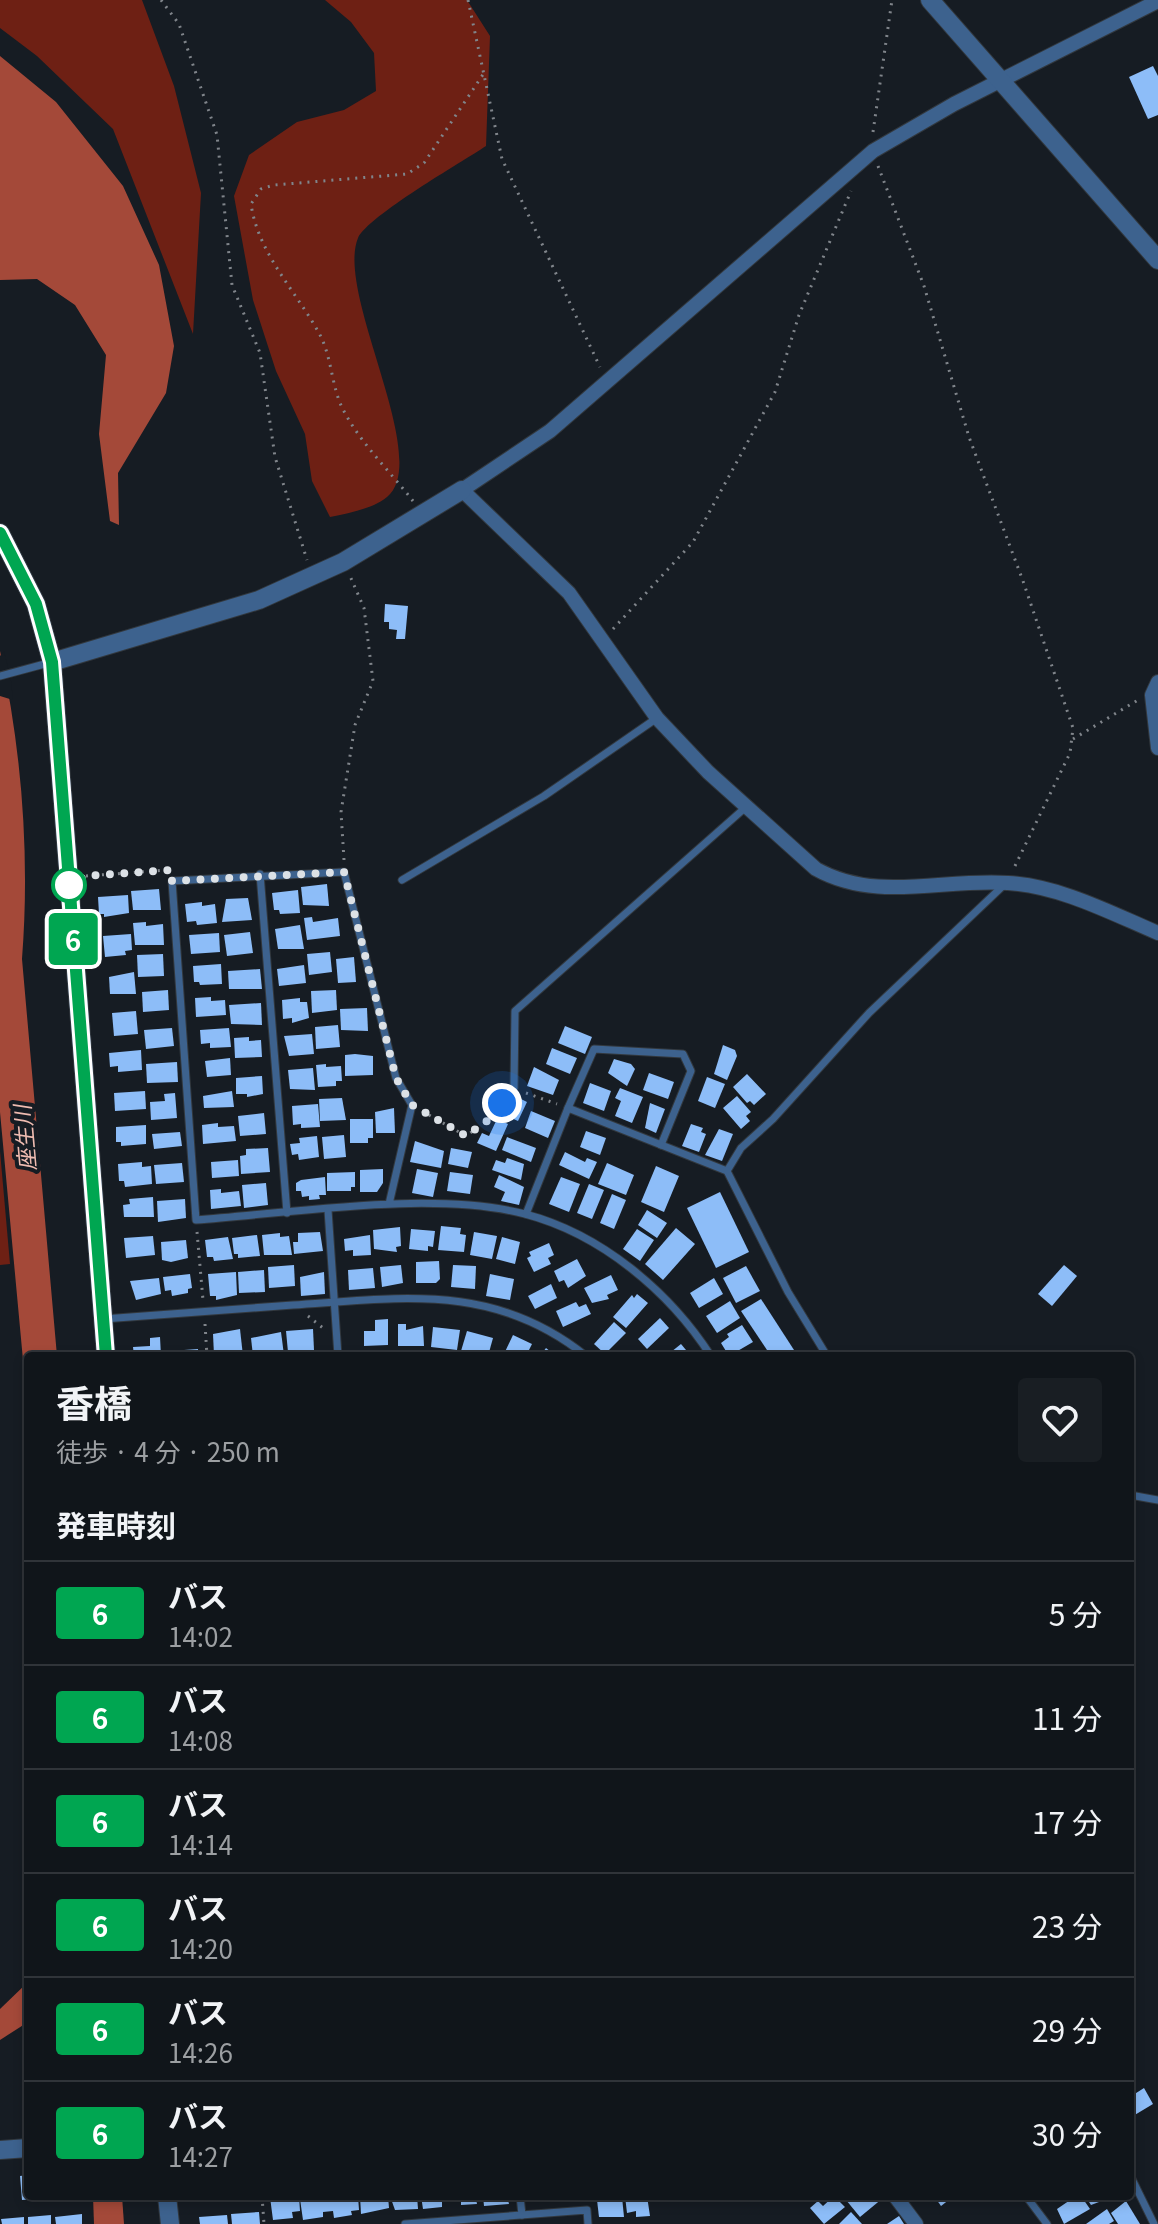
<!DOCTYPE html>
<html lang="ja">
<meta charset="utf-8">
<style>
body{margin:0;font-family:Georgia,"Noto Sans JP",serif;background:#191e23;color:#f1f3f6;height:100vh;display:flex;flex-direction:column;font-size:30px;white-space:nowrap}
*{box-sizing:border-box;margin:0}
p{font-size:26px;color:#9c9fa2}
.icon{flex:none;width:44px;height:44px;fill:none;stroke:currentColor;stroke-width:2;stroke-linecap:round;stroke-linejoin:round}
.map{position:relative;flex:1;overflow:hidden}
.drawer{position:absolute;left:24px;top:1352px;width:1110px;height:848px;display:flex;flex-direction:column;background:#10151a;border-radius:8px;box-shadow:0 4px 12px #0003,0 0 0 2px #303439}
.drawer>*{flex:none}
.badge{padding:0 16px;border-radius:6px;font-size:28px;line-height:52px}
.you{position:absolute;width:40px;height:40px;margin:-20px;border:6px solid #fff;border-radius:50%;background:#1a73e8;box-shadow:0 0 0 12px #1a73e833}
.map>.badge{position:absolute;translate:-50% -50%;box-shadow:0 0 0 4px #fff}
h2{padding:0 32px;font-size:30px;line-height:72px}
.round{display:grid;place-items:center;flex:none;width:84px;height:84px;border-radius:8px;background:#191e23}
.overview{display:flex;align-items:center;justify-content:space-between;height:136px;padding:0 32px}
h1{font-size:38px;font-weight:700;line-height:60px}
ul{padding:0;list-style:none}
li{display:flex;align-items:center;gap:24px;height:104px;padding:0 32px;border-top:2px solid #303439}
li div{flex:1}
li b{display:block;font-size:30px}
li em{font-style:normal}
li .badge{min-width:88px;font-weight:700;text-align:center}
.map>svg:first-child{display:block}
</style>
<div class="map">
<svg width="1158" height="2224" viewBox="0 0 1158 2224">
<rect width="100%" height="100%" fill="#161c23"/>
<!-- green -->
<g fill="#6e2014">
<path d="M0 0H142L174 86 201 193 193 334 113 129 37 56 0 28Z"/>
<path d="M325 0H467L490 36 486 146C462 162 368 216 358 238 335 294 433 459 387 497 372 509 349 513 330 517L312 481 305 434 276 371 253 300 234 196 249 155 297 122 344 110 376 91 374 53 351 22Z"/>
<path d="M0 1151 10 1264 0 1265Z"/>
</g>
<!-- water -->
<g fill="#a44939">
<path d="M0 56 56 102 123 186 159 265 174 346 166 393 118 473 119 525 110 521 99 434 106 355 75 305 37 279 0 280Z"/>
<path d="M0 651C22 751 30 857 22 959L57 1356H28V1414L0 1112Z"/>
<path d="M28 1982V2022L0 2040V2009Z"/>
<path d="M93 2196H122L124 2224H94Z"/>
</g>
<!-- pier -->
<path fill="#161c23" d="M4 651 11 681 13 700 0 696V656Z"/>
<!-- building -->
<g fill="#8dbdf8">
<path d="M1153 66 1158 76V115L1148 119 1129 77Z"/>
<path d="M385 604 408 606 405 639H396L397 630 389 629V622H384Z"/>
<path d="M327 884 329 906 303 905 301 887Z"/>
<path d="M159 889 161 910H133L131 891Z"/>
<path d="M298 890 300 913 280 914 279 910H274L272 893Z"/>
<path d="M128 895 129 913 104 917V914H99L98 897Z"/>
<path d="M248 898 252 920 222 922 226 899Z"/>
<path d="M202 902V906L215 904 217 923 197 925 196 921 187 922 185 904Z"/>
<path d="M312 917 313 922 338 918 340 936 307 940 304 918Z"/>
<path d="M146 922V926L163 924 164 945H135L133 923Z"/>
<path d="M300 925 304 949H278L275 929Z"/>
<path d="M250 932 253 953 227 956 224 935Z"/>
<path d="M219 933 220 952 191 954 189 935Z"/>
<path d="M131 934 132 950 125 951 126 955 105 957 103 936Z"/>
<path d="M330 952 332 972 309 975 307 954Z"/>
<path d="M163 954 164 976 138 977 137 955Z"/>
<path d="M354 957 356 982 338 983 336 959Z"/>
<path d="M221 964 222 984 200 985 199 982H194L193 966Z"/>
<path d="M304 965 306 983 279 986 277 969Z"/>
<path d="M260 969 262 989H229L228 971Z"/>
<path d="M134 972 136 994H110L109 977Z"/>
<path d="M168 990 169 1010 143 1012 142 992Z"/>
<path d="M336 990 337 1010 312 1013 311 991Z"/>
<path d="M211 997V1001L225 1000 226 1015 196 1017 195 998Z"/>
<path d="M300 998V1002H307L309 1018 292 1023V1018L283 1019 282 1000Z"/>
<path d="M261 1003 262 1025 231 1024 229 1005Z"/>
<path d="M367 1008 368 1031 341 1030 340 1009Z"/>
<path d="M136 1011 138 1034 114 1036 112 1013Z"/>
<path d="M338 1025 340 1047 316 1049 315 1027Z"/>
<path d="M565 1026 592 1037 585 1054 558 1043Z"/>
<path d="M172 1028 174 1046 146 1049 144 1030Z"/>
<path d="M229 1028 231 1047 210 1048V1043L201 1044 200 1030Z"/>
<path d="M312 1034 314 1054 289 1056 284 1036Z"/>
<path d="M249 1037V1041L261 1040 262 1057 235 1058 234 1038Z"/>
<path d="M723 1045 735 1050 737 1056 727 1080 714 1074Z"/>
<path d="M552 1048 577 1058 570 1074 546 1064Z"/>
<path d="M141 1050 142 1070 118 1072V1066L110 1067 109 1053Z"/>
<path d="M355 1054 373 1056V1075L345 1076V1055Z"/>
<path d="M230 1058 231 1075 207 1077 205 1061Z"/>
<path d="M614 1059 631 1064 635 1069 627 1086 608 1073Z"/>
<path d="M177 1062 178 1082 147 1083 146 1064Z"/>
<path d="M326 1064V1067L341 1066 342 1081H336V1086L318 1087 316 1065Z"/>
<path d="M534 1067 559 1080 553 1095 527 1086Z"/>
<path d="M313 1068 315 1090 290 1089 288 1070Z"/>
<path d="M649 1073 674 1082 668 1099 643 1090Z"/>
<path d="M747 1074 766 1094 754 1105 750 1101 747 1103 733 1087Z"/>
<path d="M262 1076 263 1094 247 1097V1094H236V1078Z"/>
<path d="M707 1077 725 1084 715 1108 698 1101Z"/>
<path d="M590 1083 611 1091 604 1111 583 1103Z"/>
<path d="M620 1088 643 1097 632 1123 615 1116 621 1101 615 1098Z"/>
<path d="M145 1091 146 1109 115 1111 114 1093Z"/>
<path d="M232 1091 234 1107 204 1108 203 1096Z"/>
<path d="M175 1093 177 1118 151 1120 150 1102 165 1101 164 1094Z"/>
<path d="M737 1096 751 1112 746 1116 750 1121 741 1129 723 1108Z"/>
<path d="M517 1097 527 1102 518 1121 505 1115Z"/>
<path d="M342 1098 346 1120 320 1121 319 1099Z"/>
<path d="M650 1103 665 1109 656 1133 645 1128Z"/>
<path d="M318 1104 320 1127 301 1128V1124L293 1125 292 1106Z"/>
<path d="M394 1108 395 1133H376L375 1112Z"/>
<path d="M531 1111 555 1121 548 1138 525 1128Z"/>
<path d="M264 1113 266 1134 240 1136 238 1116Z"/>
<path d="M350 1119H373V1138H368V1143H350Z"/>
<path d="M497 1119 508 1124 496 1151 477 1143 482 1133 489 1136Z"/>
<path d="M218 1123V1127L234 1126 236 1141 203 1144 202 1125Z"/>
<path d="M691 1124 703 1128 701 1132 706 1134 699 1152 682 1146Z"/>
<path d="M146 1125V1144L121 1146V1142H116V1127Z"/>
<path d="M719 1129 733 1134 722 1161 705 1155Z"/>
<path d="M586 1131 606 1138 600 1155 580 1147Z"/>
<path d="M180 1132 182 1146 154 1149 152 1134Z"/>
<path d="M344 1135 346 1157 324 1159 322 1137Z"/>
<path d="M317 1136 319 1157 299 1160 298 1154 292 1155 290 1144 300 1143 299 1138Z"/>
<path d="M507 1137 536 1148 531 1162 502 1150Z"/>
<path d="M415 1141 444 1151 441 1168 410 1162Z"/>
<path d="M268 1148 270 1172 241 1174 240 1156 246 1155V1149Z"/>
<path d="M451 1148 472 1152 468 1168 448 1164Z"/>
<path d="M565 1152 585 1162 587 1158 597 1162 589 1179 559 1165Z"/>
<path d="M507 1158 524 1164 521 1180 492 1170 496 1160 505 1163Z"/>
<path d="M238 1160 239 1176 212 1178 211 1162Z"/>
<path d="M142 1162V1167L151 1166 152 1184 125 1187 124 1181H119L118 1164Z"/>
<path d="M182 1163 184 1182 156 1184 154 1165Z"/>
<path d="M607 1163 634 1175 626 1195 598 1184Z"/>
<path d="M656 1166 679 1176 664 1212 641 1202Z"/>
<path d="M383 1169V1183L377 1192H360V1170Z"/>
<path d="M417 1169 438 1173 433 1197 412 1193Z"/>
<path d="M355 1172V1187H351V1191H327V1173Z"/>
<path d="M450 1172 473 1175 470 1194 447 1191Z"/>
<path d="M499 1175 524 1187 519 1205 501 1201 505 1192 494 1187Z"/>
<path d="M325 1177 326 1195H319L320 1199 309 1200V1196L302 1197 301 1191H296V1183L301 1180Z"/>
<path d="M561 1177 580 1184 569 1212 549 1204Z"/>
<path d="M266 1183 268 1205 244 1208 242 1185Z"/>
<path d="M589 1184 604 1190 592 1219 577 1213Z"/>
<path d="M221 1189V1193L239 1191 241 1206 211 1209 210 1190Z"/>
<path d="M720 1192 749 1252 716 1268 687 1208Z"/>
<path d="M612 1194 626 1200 614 1229 600 1223Z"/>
<path d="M153 1197 154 1217H124L123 1205 130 1204 129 1199Z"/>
<path d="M185 1199 186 1218 158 1222 157 1201Z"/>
<path d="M647 1210 667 1223 657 1238 638 1225Z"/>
<path d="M441 1226 461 1228 460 1234 466 1235 464 1252 438 1250Z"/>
<path d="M400 1227 401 1246 396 1247 397 1252 374 1249 373 1230Z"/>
<path d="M676 1228 695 1244 663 1280 645 1264Z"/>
<path d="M411 1229 435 1231 433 1247 428 1246V1251L409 1249Z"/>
<path d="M637 1229 654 1240 640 1261 623 1249Z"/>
<path d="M320 1232 323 1251 294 1254 293 1242H298V1233Z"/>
<path d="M474 1232 497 1236 492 1259 470 1255Z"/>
<path d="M280 1233V1237L289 1236 292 1255H264L262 1235Z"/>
<path d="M257 1235 260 1256 238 1258V1254H234L232 1238Z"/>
<path d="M370 1235 371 1255 353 1256V1250L345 1251 344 1239Z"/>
<path d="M153 1236 155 1255 126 1258 124 1238Z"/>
<path d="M228 1237 233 1259 214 1261 213 1257H207L205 1240Z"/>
<path d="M502 1237 520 1242 515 1264 496 1259Z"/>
<path d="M186 1240 188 1258 171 1262 162 1260 161 1242Z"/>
<path d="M549 1243 554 1255 548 1258 551 1264 534 1272 527 1258 531 1256 529 1252Z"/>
<path d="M577 1259 586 1276 568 1288 564 1280 559 1282 554 1271Z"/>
<path d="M439 1261 440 1279 436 1283H416V1262Z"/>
<path d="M294 1265 295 1286 269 1288 268 1267Z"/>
<path d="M401 1265 403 1283 382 1287 380 1267Z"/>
<path d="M453 1265 476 1266 475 1289 451 1287Z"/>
<path d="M1064 1265 1077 1276 1052 1306 1038 1294Z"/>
<path d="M746 1266 760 1291 736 1303 723 1278Z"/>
<path d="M373 1268 375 1288 349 1290 348 1270Z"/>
<path d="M264 1270 265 1292 239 1293 238 1272Z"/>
<path d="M236 1272 237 1295 216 1300V1296H210L208 1274Z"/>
<path d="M324 1272 325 1294 301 1296 300 1277Z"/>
<path d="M190 1274 192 1288 188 1289V1293L172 1296 171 1290 165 1291 163 1277Z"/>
<path d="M490 1274 514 1279 510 1300 486 1296Z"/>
<path d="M611 1275 618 1290 607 1295 609 1299 592 1303 584 1288Z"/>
<path d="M159 1278 161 1294 136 1300 130 1281Z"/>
<path d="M714 1278 723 1294 699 1308 690 1293Z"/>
<path d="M551 1284 557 1298 535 1309 528 1296Z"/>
<path d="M637 1294 648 1303 626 1328 613 1317 632 1295 634 1298Z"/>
<path d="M761 1299 794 1350 784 1356H771L741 1311Z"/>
<path d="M730 1301 740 1318 717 1333 706 1316Z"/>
<path d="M576 1302 579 1307 586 1304 591 1314 563 1327 556 1311Z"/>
<path d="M660 1318 669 1328 647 1349 638 1339Z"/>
<path d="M388 1319V1345L364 1346V1331H375V1320Z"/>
<path d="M614 1322 626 1333 605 1354 594 1344Z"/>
<path d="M398 1324H406V1330L423 1326 424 1346H398Z"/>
<path d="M742 1325 753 1342 729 1356 721 1343 729 1337 727 1334Z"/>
<path d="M433 1327 460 1330 457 1350 431 1347Z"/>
<path d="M240 1329 243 1356 214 1355 213 1334Z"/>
<path d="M313 1329 314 1350 288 1352 286 1331Z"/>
<path d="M467 1331 493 1338 488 1356 461 1351Z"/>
<path d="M281 1332 284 1355 253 1356 251 1338Z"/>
<path d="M513 1335 532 1344 526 1356H503Z"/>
<path d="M160 1337 161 1356H134L133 1347 150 1346V1338Z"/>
<path d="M681 1344 691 1356H666Z"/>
<path d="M546 1348 556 1356H540Z"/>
<path d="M198 1349V1356H171L170 1351Z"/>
<path d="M1144 2088 1153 2104 1133 2116 1130 2104 1136 2101 1133 2095Z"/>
<path d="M28 2175V2196L47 2198 22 2200 20 2176Z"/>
<path d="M299 2196 300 2211 292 2212 293 2218 273 2220 270 2197Z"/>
<path d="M323 2196H358L359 2210 351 2211 352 2215 334 2218 333 2211 323 2212V2217L303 2220 300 2199Z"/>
<path d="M360 2196H388L389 2208 361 2214Z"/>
<path d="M390 2196H417L418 2209 395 2210Z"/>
<path d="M421 2196H451V2201L442 2202V2207L423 2209Z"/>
<path d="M453 2196H481V2199H476L477 2204 461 2205V2200L454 2201Z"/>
<path d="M483 2196H513V2200H508L509 2204 484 2206Z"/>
<path d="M537 2196H557V2198L538 2200Z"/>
<path d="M625 2196H647L650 2216 636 2217V2211L627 2213Z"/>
<path d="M834 2196 845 2207 824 2224 810 2208 818 2201 823 2206Z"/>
<path d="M851 2196H881L883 2198 860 2217 846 2200Z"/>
<path d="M934 2196H954L941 2206Z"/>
<path d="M1076 2196H1081L1090 2209 1064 2224 1057 2209Z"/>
<path d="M1085 2196H1115L1091 2205Z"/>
<path d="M622 2197 624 2217H599L597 2200Z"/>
<path d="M1126 2201 1140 2224H1118L1111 2213Z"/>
<path d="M1107 2209 1114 2221 1109 2224H1086Z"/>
<path d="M259 2212 260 2224H232L231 2214Z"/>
<path d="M851 2212 862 2224H839Z"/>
<path d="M82 2214V2224H56L55 2217Z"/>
<path d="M51 2215V2224H28V2217Z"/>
<path d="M227 2215 228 2224H200L199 2217Z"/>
<path d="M899 2216 904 2224H887Z"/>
<path d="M24 2217V2224H2L1 2219Z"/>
</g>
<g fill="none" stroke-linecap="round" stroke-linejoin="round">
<!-- service casing -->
<g stroke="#32383e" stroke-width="9">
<g id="service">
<path d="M0 676 52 662"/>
<path d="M260 874 287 1213"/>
<path d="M402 880 544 796 657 718"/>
<path d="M514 1088 515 1011 746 807"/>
<path d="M568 1108 594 1049 683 1054 691 1071 661 1145"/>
<path d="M727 1171 741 1148 773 1119 869 1013 1006 883"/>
<path d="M389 1204 412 1105 396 1078 344 872 172 881 196 1220C293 1213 432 1190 525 1214 601 1234 669 1291 711 1356"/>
<path d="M328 1210 338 1356"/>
<path d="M526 1214 568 1108 727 1171 788 1292 827 1356"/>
<path d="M103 1319C166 1314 230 1310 293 1305 401 1298 494 1282 586 1356"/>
<path d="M1130 1495 1158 1500"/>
<path d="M1130 2175 1154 2224"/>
<path d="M520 2196 522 2215"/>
<path d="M1026 2196 1047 2224"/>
<path d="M405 2224 587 2210 588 2224"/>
</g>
</g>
<!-- minor casing -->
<g stroke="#32383e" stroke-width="16">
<g id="minor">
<path d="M1158 1 954 104 873 151 550 431 462 490 569 593 657 718 708 772 816 869C877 903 943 878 1008 883 1060 886 1111 913 1158 933"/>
<path d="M1158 682 1152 695 1158 748"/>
<path d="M895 2196 916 2224"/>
</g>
</g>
<!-- tertiary casing -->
<g stroke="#32383e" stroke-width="20">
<g id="tertiary">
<path d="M930 0 1158 260"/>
<path d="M0 533 36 604 52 662 106 1356"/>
<path d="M52 662 259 600 343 562 462 490"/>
<path d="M0 2150 28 2148"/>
<path d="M167 2196 170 2224"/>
</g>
</g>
<!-- path -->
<g stroke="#80858b" stroke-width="3" stroke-dasharray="2 6" stroke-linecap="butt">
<path d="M161 0 179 24 217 135 232 285 260 353 275 457 307 560"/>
<path d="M468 0 502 159 600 367"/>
<path d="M873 132 892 0"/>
<path d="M878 166 924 286 969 437 1023 581 1073 728 1070 753 1014 868"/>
<path d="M413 501C389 470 356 439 340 403 331 380 331 355 319 333 295 290 258 253 251 204L261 189 274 185 407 174 424 163 484 73"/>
<path d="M613 629 693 542 775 392 799 315 851 191"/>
<path d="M1073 739 1138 700"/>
<path d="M344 860 341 812 355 725 373 681 364 608 350 576"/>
<path d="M86 876 167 870"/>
<path d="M526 1093 557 1104"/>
<path d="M422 1111 466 1136 491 1118 508 1096"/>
<path d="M197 1232 203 1300"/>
<path d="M308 1316 323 1328"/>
<path d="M205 1324 207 1356"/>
<path d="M262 2196 264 2224"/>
</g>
<!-- service -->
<use href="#service" stroke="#3d628e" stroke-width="7"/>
<!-- minor -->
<use href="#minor" stroke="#3d628e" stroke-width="14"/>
<!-- tertiary -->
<use href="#tertiary" stroke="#3d628e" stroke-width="18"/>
</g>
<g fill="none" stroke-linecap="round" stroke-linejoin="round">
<!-- line casing -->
<g stroke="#fff" stroke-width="18">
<path id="line" d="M0 533 36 604 52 662 106 1356"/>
</g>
<!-- line -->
<use href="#line" stroke="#00a651" stroke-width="12"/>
<!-- walk -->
<path stroke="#dce1e6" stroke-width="8" stroke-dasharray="0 14.4" d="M69 885 86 876 171 870 172 881 344 872 396 1078 412 1105 466 1136 491 1118 502 1103"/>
</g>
<!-- markers -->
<circle fill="#fff" stroke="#00a651" stroke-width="4" cx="69" cy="885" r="16"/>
<g text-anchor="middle" stroke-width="8" stroke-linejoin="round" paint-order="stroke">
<!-- water labels -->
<g font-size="22" font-style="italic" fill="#efbcb1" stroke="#161c23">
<text transform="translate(25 1138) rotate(-95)" y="8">座生川</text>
</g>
</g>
</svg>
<div class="you" style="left:502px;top:1103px"></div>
<b class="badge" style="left:73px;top:939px;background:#00a651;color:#fff">6</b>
<section class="drawer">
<div class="overview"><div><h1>香橋</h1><p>徒歩 · 4 分 · 250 m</p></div><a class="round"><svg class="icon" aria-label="heart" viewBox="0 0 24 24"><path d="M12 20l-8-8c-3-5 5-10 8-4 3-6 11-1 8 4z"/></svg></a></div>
<h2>発車時刻</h2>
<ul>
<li><span class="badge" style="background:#00a651;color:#fff">6</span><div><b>バス</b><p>14:02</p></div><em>5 分</em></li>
<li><span class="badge" style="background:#00a651;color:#fff">6</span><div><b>バス</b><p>14:08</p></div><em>11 分</em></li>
<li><span class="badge" style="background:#00a651;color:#fff">6</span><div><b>バス</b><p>14:14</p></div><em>17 分</em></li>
<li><span class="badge" style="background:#00a651;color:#fff">6</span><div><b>バス</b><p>14:20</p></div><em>23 分</em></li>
<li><span class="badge" style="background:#00a651;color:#fff">6</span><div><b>バス</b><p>14:26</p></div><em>29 分</em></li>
<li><span class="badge" style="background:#00a651;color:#fff">6</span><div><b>バス</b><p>14:27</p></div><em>30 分</em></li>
</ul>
</section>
</div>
